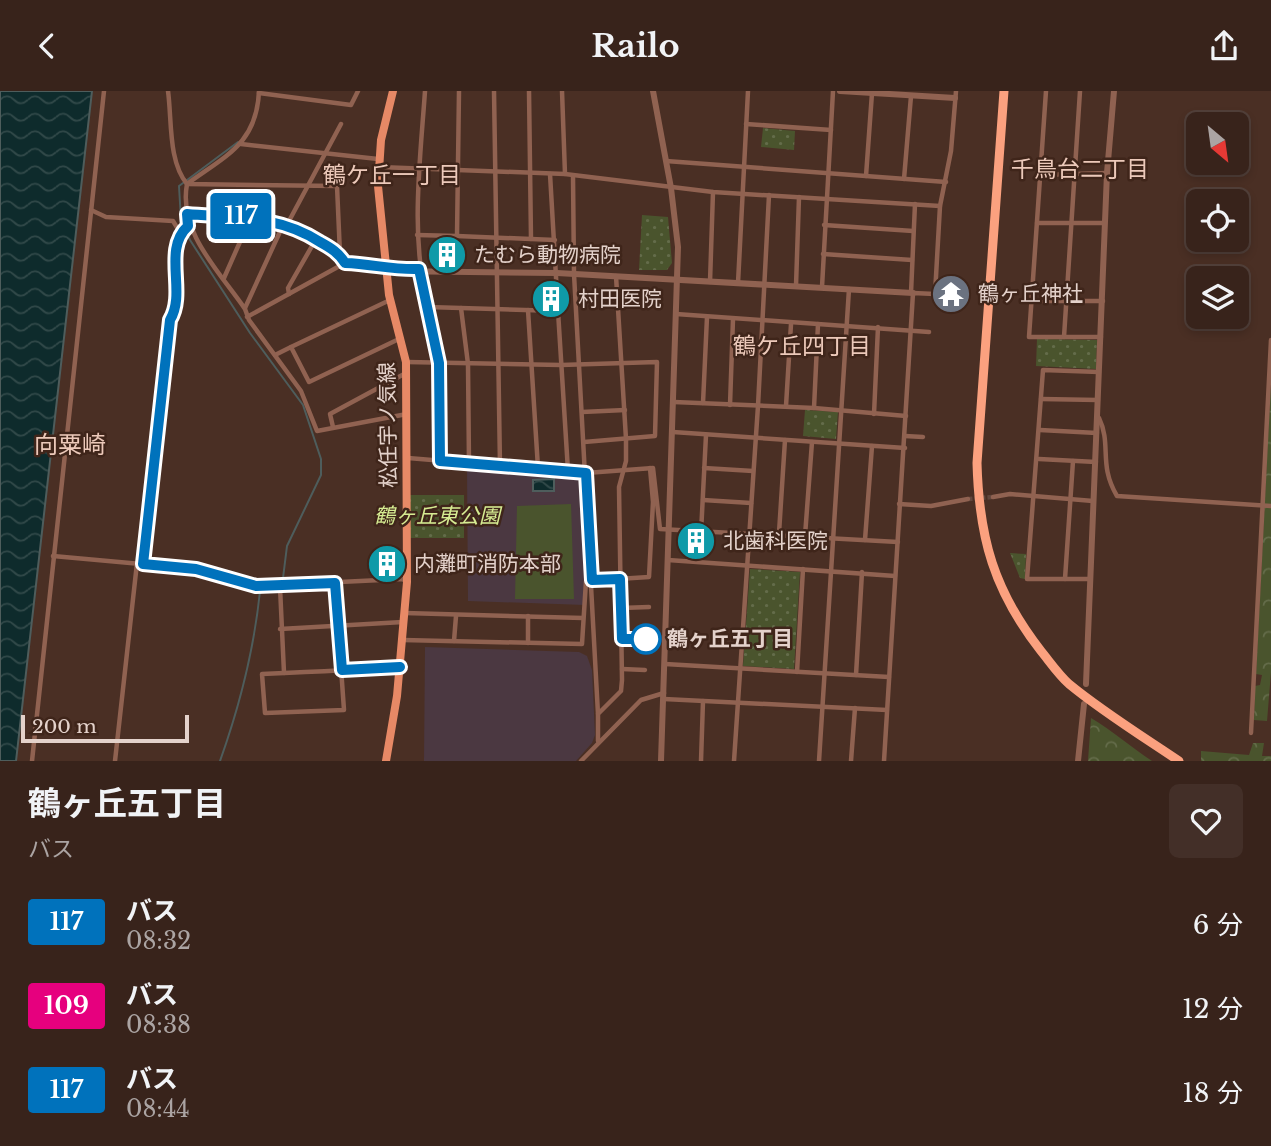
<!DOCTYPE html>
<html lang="ja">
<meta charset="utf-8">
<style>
body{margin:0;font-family:"Libre Baskerville","Noto Sans JP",serif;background:#432f28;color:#f1f3f6;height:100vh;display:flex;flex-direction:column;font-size:26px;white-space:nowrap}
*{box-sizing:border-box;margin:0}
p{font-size:23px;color:#aba4a3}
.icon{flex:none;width:38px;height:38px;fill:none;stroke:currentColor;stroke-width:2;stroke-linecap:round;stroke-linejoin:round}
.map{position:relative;height:670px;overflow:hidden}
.details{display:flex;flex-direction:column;background:#38231b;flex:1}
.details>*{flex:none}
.badge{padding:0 14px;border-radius:5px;font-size:24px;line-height:46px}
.needle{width:46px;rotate:151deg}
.buttons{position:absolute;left:1186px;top:21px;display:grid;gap:14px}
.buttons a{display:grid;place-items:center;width:63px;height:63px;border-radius:10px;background:#38231b;box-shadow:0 4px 10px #0003,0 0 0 2px #52403a;font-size:35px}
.scale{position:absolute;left:21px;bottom:18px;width:168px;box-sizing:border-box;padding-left:7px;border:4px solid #e4d2cb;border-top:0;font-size:19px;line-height:24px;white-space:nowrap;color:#e4d2cb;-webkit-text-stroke:5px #3f251a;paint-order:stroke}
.map>.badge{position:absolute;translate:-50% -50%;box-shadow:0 0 0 4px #fff}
.round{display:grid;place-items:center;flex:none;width:74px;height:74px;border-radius:10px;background:#432f28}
.overview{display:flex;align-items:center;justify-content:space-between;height:119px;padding:0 28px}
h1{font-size:33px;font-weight:700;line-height:52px}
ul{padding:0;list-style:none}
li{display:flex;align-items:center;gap:21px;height:84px;padding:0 28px}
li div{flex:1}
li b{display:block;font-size:26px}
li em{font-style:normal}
li .badge{min-width:77px;font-weight:700;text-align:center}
header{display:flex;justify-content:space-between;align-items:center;height:91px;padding:0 28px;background:#38231b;font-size:32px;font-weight:700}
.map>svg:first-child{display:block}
</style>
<header><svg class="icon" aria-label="back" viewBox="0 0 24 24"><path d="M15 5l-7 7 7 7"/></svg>Railo<svg class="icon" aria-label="share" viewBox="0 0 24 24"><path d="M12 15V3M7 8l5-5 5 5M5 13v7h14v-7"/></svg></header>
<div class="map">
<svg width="1271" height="670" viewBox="0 0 1271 670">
<defs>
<pattern id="grass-dots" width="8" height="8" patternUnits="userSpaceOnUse" patternTransform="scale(1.75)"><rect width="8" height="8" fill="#4a542d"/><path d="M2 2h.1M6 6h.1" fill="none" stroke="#646c4a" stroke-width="1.8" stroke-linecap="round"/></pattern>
<pattern id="forest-crowns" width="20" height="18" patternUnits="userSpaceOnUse" patternTransform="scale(1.75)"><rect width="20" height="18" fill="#4a542d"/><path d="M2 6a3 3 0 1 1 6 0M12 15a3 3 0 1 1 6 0" fill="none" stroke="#646c4a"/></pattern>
<pattern id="water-waves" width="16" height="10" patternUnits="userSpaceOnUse" patternTransform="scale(1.75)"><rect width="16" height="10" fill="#0e2b2c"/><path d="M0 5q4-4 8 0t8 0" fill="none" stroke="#314949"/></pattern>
</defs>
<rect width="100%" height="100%" fill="#4a2f24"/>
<!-- education -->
<g fill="#4b3841">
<path d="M467 376 582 387 588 492 585 514 468 510Z"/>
<path d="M425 556 579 561 587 565 592 579 595 644 592 652 576 670H424Z"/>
</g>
<!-- grass -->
<g fill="url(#grass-dots)">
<path d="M763 37 795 40 794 59 761 56Z"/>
<path d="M642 124 668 126 672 172 667 179H639Z"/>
<path d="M1037 248 1097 249 1096 278 1036 275Z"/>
<path d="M805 319 838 321 836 348 803 345Z"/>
<rect x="410" y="404" width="54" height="43"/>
<path d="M1010 462 1026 463 1025 488 1020 487Z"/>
<path d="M750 478 800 481 794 578 743 575Z"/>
</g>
<!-- forest -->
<g fill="url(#forest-crowns)">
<path d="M1271 287V581L1267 630 1254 629 1255 595 1260 594 1262 584 1256 583Z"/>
<path d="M1091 627C1113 640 1131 656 1152 670H1088Z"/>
<path d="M1253 652H1264L1262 665H1271V670H1201V660L1249 664Z"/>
</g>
<!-- pitch -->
<path fill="#4a542d" d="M571 413 574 508H515L517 415Z"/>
<!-- water -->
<g fill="url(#water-waves)" stroke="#4e5d5c" stroke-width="2">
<path d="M0 0H92L16 670H0Z"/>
<path d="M554 388V400H533V389Z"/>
</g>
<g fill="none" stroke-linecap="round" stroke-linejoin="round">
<!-- stream -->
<g stroke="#4e5d5c" stroke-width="2">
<path d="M238 51 179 95 181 129 190 149 250 242 303 314 321 368V384L287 455 283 487"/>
<path d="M220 670C240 614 254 559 260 500H265"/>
</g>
<!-- minor-tunnel -->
<path stroke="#61473d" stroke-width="4.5" stroke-dasharray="4.5 2" stroke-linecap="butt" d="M968 408 993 406"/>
<!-- minor -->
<g stroke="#906251" stroke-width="4.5">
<path d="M168 0C172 29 168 70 187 93L337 95 340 163"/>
<path d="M259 0C257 53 225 65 187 93 178 141 219 180 245 218L249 229 301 300 317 340 407 323"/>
<path d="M425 0C420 72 410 145 428 216L558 220 568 380"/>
<path d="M494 0 500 375"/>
<path d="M562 0 565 83"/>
<path d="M1046 0 1029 246H1101"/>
<path d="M259 2 351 14 358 0"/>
<path d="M746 33 831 39"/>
<path d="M241 53 378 68"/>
<path d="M666 70 946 91"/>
<path d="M379 76 565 83 713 101 940 115"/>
<path d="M550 83 558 220"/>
<path d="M1040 84 1107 82"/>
<path d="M573 85 574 183 598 623"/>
<path d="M866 85 872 2"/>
<path d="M904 88 911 5"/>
<path d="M91 119 106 126 173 130 181 143"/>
<path d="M187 123C235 127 278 124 321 151 331 157 339 161 345 172"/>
<path d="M1037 132H1105"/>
<path d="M824 134 913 140"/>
<path d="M417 144 457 145 459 0"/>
<path d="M457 145 531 148 529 0"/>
<path d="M531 148 555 149"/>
<path d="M823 163 912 169"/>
<path d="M224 187 251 126"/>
<path d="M710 191 713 101"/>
<path d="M738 192 748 0"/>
<path d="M796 195 799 106"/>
<path d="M822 196 833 0"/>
<path d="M911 202 915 113"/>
<path d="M289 203 288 197 316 148"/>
<path d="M390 209 291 256 309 291 399 248"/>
<path d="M1032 210H1103"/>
<path d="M428 216 439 272 440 370"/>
<path d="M245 217 284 132 289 130 341 33"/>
<path d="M461 217 468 273 469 373"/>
<path d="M528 219 538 377"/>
<path d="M676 223 929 241"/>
<path d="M247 226 345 172 376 173 385 179"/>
<path d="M1064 246 1080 0"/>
<path d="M275 264 291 256"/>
<path d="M407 271 561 274 657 271 655 345 584 351"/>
<path d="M1041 308 1098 309"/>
<path d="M674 311 814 317 906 325"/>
<path d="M703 312 707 226"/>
<path d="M730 314 733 228"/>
<path d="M786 315 791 233"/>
<path d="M814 317 818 233"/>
<path d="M582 321 625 319"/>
<path d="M874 323 878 236"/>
<path d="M1099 327C1112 354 1098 373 1117 405L1271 415"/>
<path d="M333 336 330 323 406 282"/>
<path d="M1040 339 1097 342"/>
<path d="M673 341 905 357"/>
<path d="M905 345 923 346"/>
<path d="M408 367 586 382 653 377 660 438 898 451"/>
<path d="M1039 368 1096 371"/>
<path d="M704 377 753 380"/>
<path d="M993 406 1010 403 1093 410"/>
<path d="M703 409 751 412"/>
<path d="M899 413 931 415 968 408"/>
<path d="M701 442 706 344"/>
<path d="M779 442 785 349"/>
<path d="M805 445 812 351"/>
<path d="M865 449 872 355"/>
<path d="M53 465 196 478 256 495 402 488 406 490"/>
<path d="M668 469 895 485"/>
<path d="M143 473 170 229C187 200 162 160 188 135"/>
<path d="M1065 488 1073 370"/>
<path d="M1090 488H1027L1043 279 1099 281"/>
<path d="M335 492 344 619 265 622 262 583C308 581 354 579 399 576"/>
<path d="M280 496 284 582"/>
<path d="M621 517 649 516"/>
<path d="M405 522 583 527"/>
<path d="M280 538 403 531"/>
<path d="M622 548H646"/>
<path d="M403 549 582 553 586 490 649 486 653 411 650 377"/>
<path d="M454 550 456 525"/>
<path d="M528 552V525"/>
<path d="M665 573 889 586"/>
<path d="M622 578 645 579"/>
<path d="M797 581 803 478"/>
<path d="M856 584 862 481"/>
<path d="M664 608 887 619"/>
<path d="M1251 642 1271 249"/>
<path d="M598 650V623L621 600 622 589 619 396 626 370V348L616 185"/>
<path d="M32 670 104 0"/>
<path d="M115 670 137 472"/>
<path d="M581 670 641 609 664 602"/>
<path d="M701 670 703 610"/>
<path d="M734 670 758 315 769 104"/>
<path d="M819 670 849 198"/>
<path d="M851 670 855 617"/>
<path d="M884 670 913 202 935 203 940 115 951 60 956 0"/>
</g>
<!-- tertiary -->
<g stroke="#906251" stroke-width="6">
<path d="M653 0 671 97 678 156 661 670"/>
<path d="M840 0 955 7"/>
<path d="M386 180 557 182 913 202"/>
<path d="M1086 593 1107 82 1114 0"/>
<path d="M1078 670 1084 613"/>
</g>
<!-- primary -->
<path stroke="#e78966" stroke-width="8" d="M386 670 397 605 407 491 406 271 389 204 378 95 381 49 393 0"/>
<!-- motorway -->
<path stroke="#fba17f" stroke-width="9" d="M1004 0 977 372C979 447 994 500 1041 560 1050 571 1058 583 1069 593 1103 621 1142 645 1179 670"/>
</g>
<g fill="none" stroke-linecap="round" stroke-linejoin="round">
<!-- line casing -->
<g stroke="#fff" stroke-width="16">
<path id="line" d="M400 576 342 579 335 492 256 495 196 478 143 473 170 229C187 201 162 159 188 135L187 123C235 127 278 124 320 151 331 157 339 162 345 172 373 173 391 179 419 178L439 272 440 370 586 382 592 489 620 488 622 548H646"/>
</g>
<!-- line -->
<use href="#line" stroke="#0072bc" stroke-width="10"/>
</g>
<!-- icons -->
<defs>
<g id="building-disc" transform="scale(2.0125)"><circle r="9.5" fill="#0f9aa8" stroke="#3f251a"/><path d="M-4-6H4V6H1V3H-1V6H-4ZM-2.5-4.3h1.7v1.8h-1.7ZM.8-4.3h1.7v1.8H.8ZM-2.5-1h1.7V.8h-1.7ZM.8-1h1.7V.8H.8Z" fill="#fff"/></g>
<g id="temple-disc" transform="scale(2.0125)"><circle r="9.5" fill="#6b7280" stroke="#3f251a"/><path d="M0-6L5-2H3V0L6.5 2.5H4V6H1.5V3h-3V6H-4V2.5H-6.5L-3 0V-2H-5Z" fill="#fff"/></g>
</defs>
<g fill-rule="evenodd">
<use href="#building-disc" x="447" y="164"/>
<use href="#temple-disc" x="951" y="203"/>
<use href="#building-disc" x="551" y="208"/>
<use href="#building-disc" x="696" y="450"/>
<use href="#building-disc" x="387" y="473"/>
</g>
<!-- markers -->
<circle fill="#fff" stroke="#0072bc" stroke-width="3.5" cx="646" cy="548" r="14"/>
<g text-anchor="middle" stroke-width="5" stroke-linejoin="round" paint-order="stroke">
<!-- poi labels -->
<g font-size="21" fill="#e4d2cb" stroke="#3f251a" text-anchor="start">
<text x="474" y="171">たむら動物病院</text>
<text x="978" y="210">鶴ヶ丘神社</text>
<text x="578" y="215">村田医院</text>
<text x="723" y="457">北歯科医院</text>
<text x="414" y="480">内灘町消防本部</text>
</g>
<!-- street labels -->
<g font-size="21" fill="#e4d2cb" stroke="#3f251a">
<text transform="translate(388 334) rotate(-91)" y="7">松任宇ノ気線</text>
</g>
<!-- park labels -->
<g font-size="21" font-style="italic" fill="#d6ec92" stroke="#3f251a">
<text x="437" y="432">鶴ヶ丘東公園</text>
</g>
<!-- stop labels -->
<g font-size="21" font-weight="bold" fill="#e4d2cb" stroke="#3f251a" text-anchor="start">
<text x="667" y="555">鶴ヶ丘五丁目</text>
</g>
<!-- neighbourhood labels -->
<g font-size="23" fill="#ecc9ba" stroke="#3f251a">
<text x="1080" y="86">千鳥台二丁目</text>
<text x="392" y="92">鶴ケ丘一丁目</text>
<text x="802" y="263">鶴ケ丘四丁目</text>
</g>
<!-- quarter labels -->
<g font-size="24" fill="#ecc9ba" stroke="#3f251a">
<text x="70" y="362">向粟崎</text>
</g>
</g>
</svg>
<div class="buttons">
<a><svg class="needle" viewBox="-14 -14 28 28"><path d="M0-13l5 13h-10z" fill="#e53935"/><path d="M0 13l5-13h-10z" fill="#aba4a3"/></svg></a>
<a><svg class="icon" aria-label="locate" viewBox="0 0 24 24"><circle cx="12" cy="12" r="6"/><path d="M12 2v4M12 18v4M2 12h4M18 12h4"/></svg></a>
<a><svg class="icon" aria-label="layers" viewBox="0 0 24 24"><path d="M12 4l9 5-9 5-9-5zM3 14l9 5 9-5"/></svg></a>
</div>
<div class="scale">200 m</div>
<b class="badge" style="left:241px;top:125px;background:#0072bc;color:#fff">117</b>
</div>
<section class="details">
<div class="overview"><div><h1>鶴ヶ丘五丁目</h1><p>バス</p></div><a class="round"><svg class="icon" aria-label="heart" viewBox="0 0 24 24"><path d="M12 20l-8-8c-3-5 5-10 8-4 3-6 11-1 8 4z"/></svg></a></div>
<ul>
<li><span class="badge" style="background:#0072bc;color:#fff">117</span><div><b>バス</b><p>08:32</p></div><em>6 分</em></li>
<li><span class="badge" style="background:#e6007e;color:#fff">109</span><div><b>バス</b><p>08:38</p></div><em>12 分</em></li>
<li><span class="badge" style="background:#0072bc;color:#fff">117</span><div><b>バス</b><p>08:44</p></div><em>18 分</em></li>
</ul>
</section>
